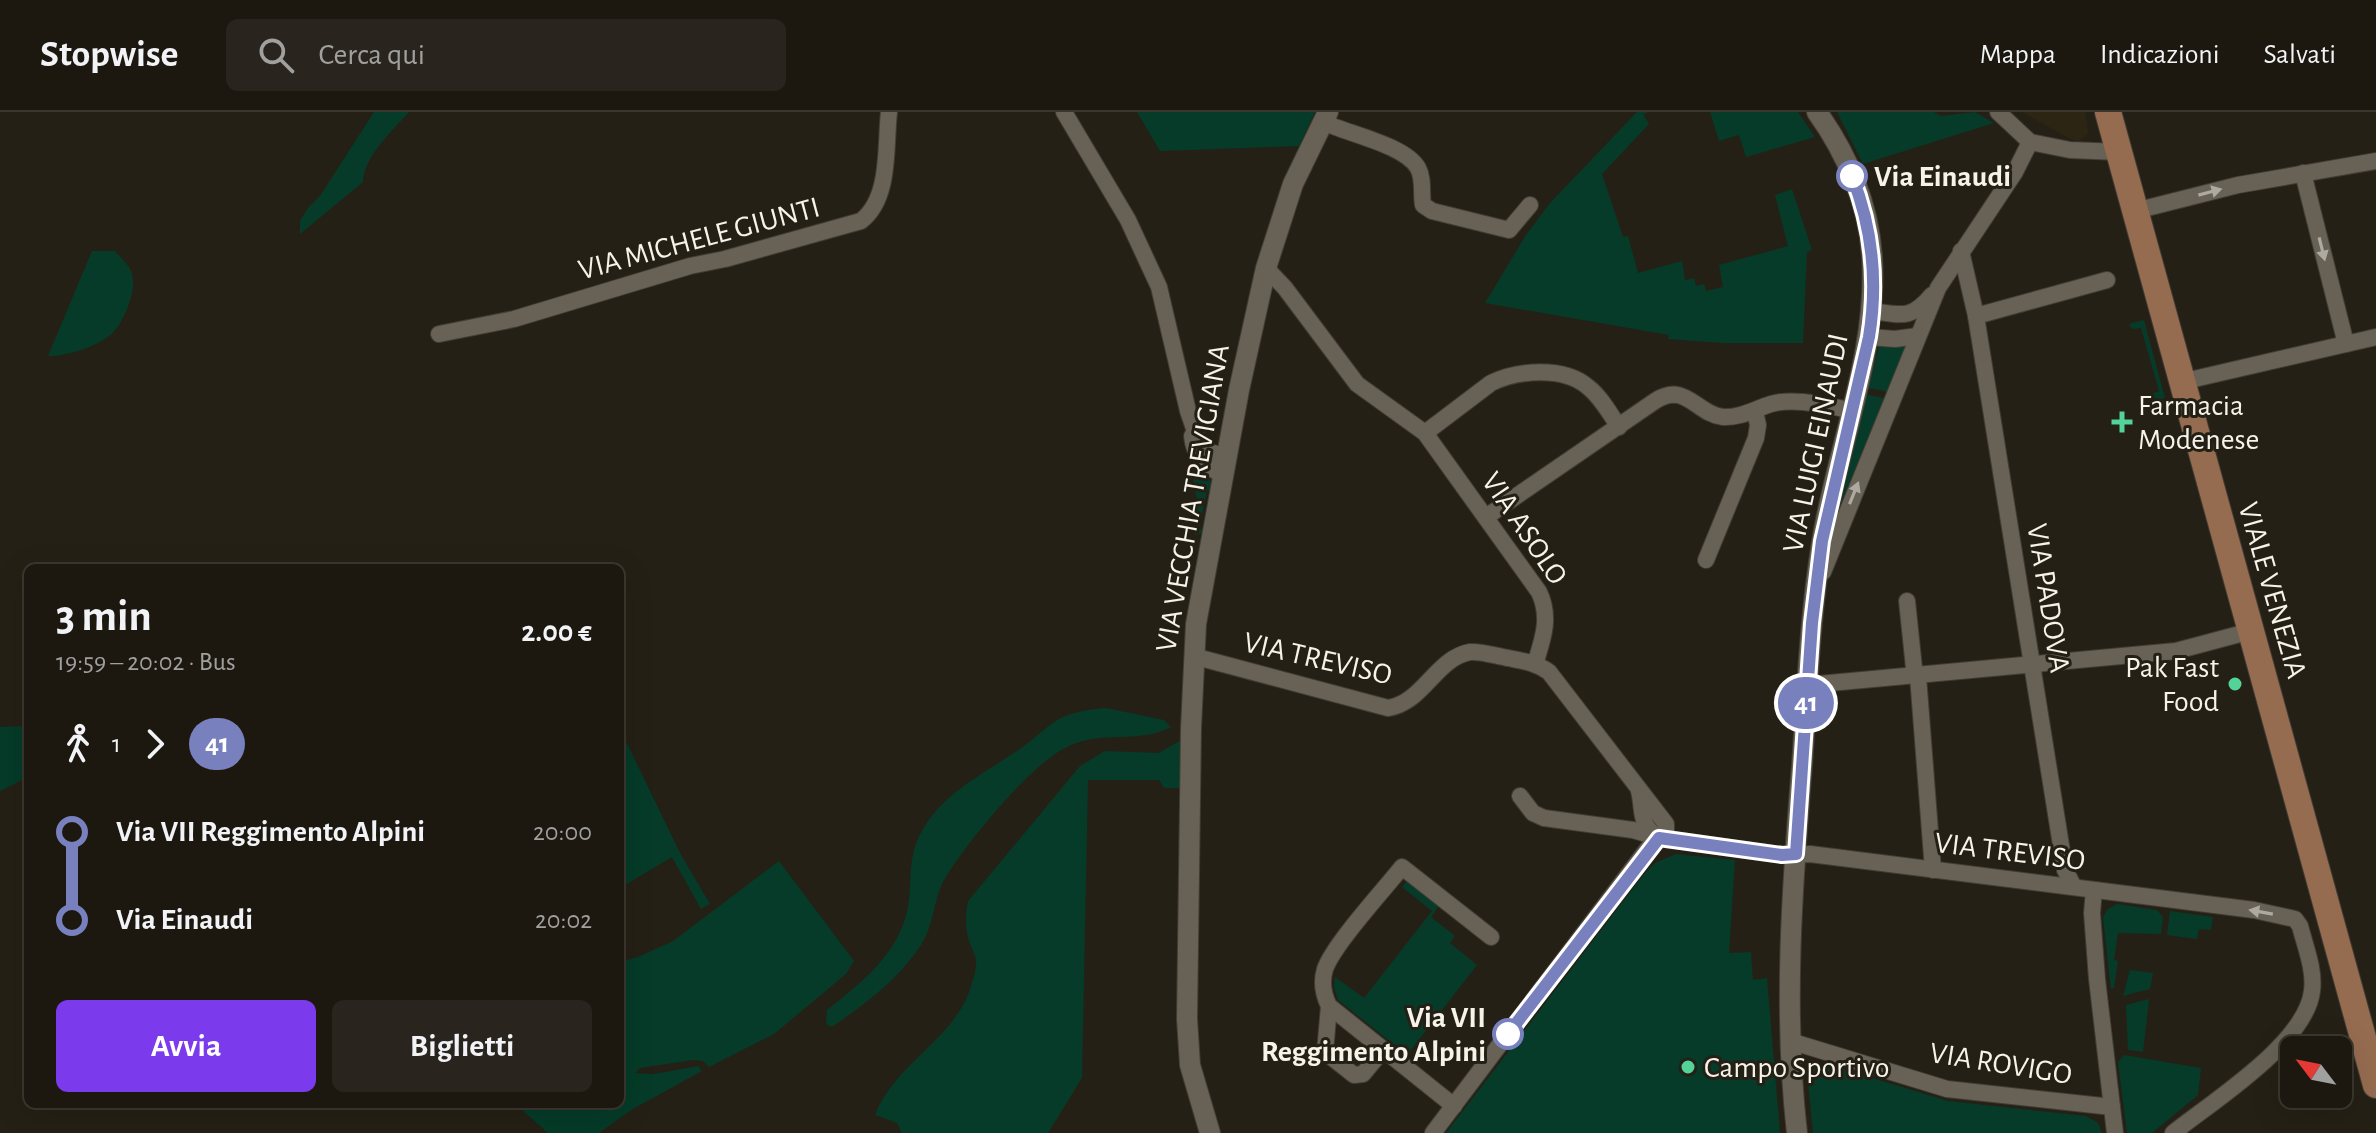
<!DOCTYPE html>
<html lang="it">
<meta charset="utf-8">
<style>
body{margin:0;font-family:"Alegreya Sans",sans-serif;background:#29251e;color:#f1f3f6;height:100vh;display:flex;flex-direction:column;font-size:30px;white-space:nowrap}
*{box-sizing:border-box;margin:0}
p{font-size:26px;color:#a0a09f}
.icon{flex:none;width:44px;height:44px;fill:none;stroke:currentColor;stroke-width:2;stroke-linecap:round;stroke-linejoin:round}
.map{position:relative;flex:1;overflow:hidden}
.side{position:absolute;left:24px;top:452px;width:600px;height:544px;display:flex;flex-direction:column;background:#1c1810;border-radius:12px;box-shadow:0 8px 32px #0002,0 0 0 2px #3a3730}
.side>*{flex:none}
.badge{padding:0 16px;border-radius:26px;font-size:28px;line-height:52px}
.needle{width:52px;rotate:302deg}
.buttons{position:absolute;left:2280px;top:924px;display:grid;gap:16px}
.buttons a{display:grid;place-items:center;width:72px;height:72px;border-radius:12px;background:#1c1810;box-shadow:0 8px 32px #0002,0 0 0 2px #3a3730;font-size:40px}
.map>.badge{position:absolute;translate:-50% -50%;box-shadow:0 0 0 4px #fff}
.legs{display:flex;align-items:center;gap:12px;height:88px;padding:0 32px;font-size:26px}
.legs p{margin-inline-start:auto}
.summary{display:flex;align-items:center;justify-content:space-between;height:136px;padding:0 32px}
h1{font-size:44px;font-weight:600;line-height:60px}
.cta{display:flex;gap:16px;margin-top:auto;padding:16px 32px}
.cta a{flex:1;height:92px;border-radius:12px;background:#7c3aed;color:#fff;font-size:32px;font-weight:600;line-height:92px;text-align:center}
.cta a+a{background:#29251e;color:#f1f3f6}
ul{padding:0 32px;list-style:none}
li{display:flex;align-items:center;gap:28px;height:88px;font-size:30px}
li i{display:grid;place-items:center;width:12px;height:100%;margin:0 10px;background:currentColor}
li i::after{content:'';width:20px;height:20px;margin:-10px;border:6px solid;border-radius:50%;background:#1c1810}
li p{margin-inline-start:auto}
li:first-child i{background:linear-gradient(#0000 50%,currentColor 0)}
li:last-child i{background:linear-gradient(currentColor 50%,#0000 0)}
header{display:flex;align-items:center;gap:48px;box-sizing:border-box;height:112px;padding:0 40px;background:#1c1810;border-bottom:2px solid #3a3730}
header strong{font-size:38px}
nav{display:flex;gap:44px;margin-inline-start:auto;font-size:28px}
.search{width:560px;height:72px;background:#29251e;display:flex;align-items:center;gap:20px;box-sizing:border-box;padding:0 28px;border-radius:12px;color:#a0a09f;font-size:30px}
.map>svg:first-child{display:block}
</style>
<header>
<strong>Stopwise</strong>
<div class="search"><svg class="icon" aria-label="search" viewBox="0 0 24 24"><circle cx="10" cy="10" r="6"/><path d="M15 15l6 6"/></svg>Cerca qui</div>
<nav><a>Mappa</a><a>Indicazioni</a><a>Salvati</a></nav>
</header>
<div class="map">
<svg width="2376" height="1021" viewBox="0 0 2376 1021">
<rect width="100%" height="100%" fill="#252015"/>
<!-- built -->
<path fill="#2c2513" d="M2022 0H2085L2088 21 2080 29 2072 28Z"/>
<!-- green -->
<g fill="#053b28">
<path d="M374 0H409C392 19 364 44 363 70L300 122V109L308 96 320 84Z"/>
<path d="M1137 0H1315L1299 34 1160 39Z"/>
<path d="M1637 0H1650L1643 2 1649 12 1602 62 1623 125 1628 124 1638 161 1682 149 1685 168 1694 166 1696 174 1704 172 1706 179 1723 175 1719 153 1788 134 1775 83 1792 77 1812 138 1807 140 1803 231H1722L1668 227 1669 223 1485 191 1526 123 1550 91Z"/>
<path d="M1710 0H1798L1815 25 1746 45 1739 23 1719 29Z"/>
<path d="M1837 0H1934L1941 4 1975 0 1994 11 1863 52Z"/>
<path d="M92 139H115C120 145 128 152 131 159 138 175 126 204 116 217 105 233 65 245 48 244Z"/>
<path d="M2144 208 2165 286 2152 290 2149 286 2151 282 2159 279 2141 216 2133 217 2129 214 2131 211Z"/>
<path d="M1879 234H1906L1889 280 1868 276Z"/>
<path d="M1866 282 1887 287 1837 409Z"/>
<path d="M1188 340 1212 371 1211 379 1207 378 1199 417 1203 418 1202 421 1195 423 1197 388Z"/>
<path d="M1106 596 1164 608 1171 615C1132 635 1097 613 1055 642 1022 664 963 735 943 770 933 790 934 813 921 833 899 867 865 892 832 915L826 912 827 898C862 870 899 842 908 795 912 773 908 750 917 729 936 684 982 663 1020 637 1033 628 1045 615 1059 607 1073 600 1090 597 1106 596Z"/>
<path d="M28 614V665L0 679V615Z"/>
<path d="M620 617 680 741 710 792 701 797 672 745 620 776Z"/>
<path d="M1181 628V676H1164L1159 668H1088L1082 966 1048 1021H902L897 1011 875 1003C895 951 957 925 971 874 973 867 977 856 976 849 976 844 972 837 970 832 965 816 965 804 968 789L1080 654 1105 639 1159 641Z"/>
<path d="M1676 742 1735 748 1729 841 1751 840 1753 868 1767 866 1780 1021H1446L1644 762 1655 751Z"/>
<path d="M779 749 854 849 846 862 774 922 709 955 703 949 693 948 640 956 635 961 654 962 698 954 702 959 631 998 599 1021H548L523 999 527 992H620V850L638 845 673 829Z"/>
<path d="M1407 769 1439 794 1431 805 1455 824 1450 831 1477 853 1407 943 1338 888 1334 875 1335 865 1364 886 1432 799 1402 775Z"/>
<path d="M2117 792 2157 798 2163 805 2161 822 2118 821 2114 848 2118 849 2114 876 2111 877 2103 805 2108 797Z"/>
<path d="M2170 799 2213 805 2211 818 2199 817 2197 827 2167 823Z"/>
<path d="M2130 858 2153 861 2150 877 2123 884Z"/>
<path d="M2149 887 2143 940 2128 938 2126 893Z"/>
<path d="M2124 943 2201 956 2198 983 2152 1021H2127L2118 950Z"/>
<path d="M1823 951 1948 989 2086 1004 2098 1011 2102 1021H1813L1808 970 1814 954Z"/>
</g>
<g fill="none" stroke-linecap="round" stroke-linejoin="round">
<!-- minor casing -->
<g stroke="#413d35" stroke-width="18">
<g id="minor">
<path d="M1064 0 1128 108 1159 175 1188 299 1199 331 1210 340 1226 345"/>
<path d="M1998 0 2030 30 2070 38 2119 40"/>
<path d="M1323 10C1348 22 1405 33 1418 56 1424 67 1421 82 1423 93L1432 99 1509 118 1530 93"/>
<path d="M2303 61 2346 232"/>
<path d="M2135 99 2238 73 2376 49"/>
<path d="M1961 139 1976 204 2065 758 2074 775"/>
<path d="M1266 156 1285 176 1357 272 1425 321 1539 480C1551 505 1543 527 1535 552"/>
<path d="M1872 199C1902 203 1911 208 1932 183"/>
<path d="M1976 204 2107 168"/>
<path d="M439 222 514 207 690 154 725 147 861 109C891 86 885 34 889 0"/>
<path d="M1869 225 1895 227 1918 224"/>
<path d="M2181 270 2376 225"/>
<path d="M1425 321 1491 271C1518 258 1564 254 1588 275 1601 285 1610 302 1619 315"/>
<path d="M1192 324C1194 343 1204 356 1223 362"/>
<path d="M1486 405 1655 289C1686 269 1696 302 1723 305 1740 306 1755 297 1771 292 1795 285 1827 294 1851 298"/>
<path d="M1706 448 1756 326 1758 313 1755 300"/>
<path d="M1823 460 1938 176 2015 60 2030 30"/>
<path d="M1907 489 1914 556 1918 564 1933 758"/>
<path d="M1193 544 1388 596C1423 591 1436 546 1470 540 1482 539 1496 544 1508 546 1523 549 1537 551 1549 560L1666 712V719L1652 731 1433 1021"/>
<path d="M1808 573 2176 539 2251 519"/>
<path d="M1639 679C1644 700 1638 712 1659 726L1782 743 1810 742 2254 798 2295 807 2300 814C2305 834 2315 858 2312 879 2306 931 2213 989 2173 1021"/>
<path d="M1520 684 1533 701 1544 706 1633 718 1653 724"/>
<path d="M2094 778 2092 801 2097 867 2115 1021"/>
<path d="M1329 894 1325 940 1354 963 1363 962 1383 938"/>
<path d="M1790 929 1947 977 2112 995"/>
<path d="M1454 994 1329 894C1323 882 1321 870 1325 857 1334 832 1383 779 1402 755L1491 825"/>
</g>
</g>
<!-- tertiary casing -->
<g stroke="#413d35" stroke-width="22">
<g id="tertiary">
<path d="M1210 1021 1190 953 1187 907 1191 616 1196 512 1239 278 1266 156 1293 72 1328 0"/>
<path d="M1797 1021C1783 899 1792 775 1802 653 1807 579 1810 503 1822 430 1837 335 1878 242 1872 145 1869 93 1847 42 1817 0"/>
</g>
</g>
<!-- primary casing -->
<g stroke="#413d35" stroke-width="28">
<path id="primary" d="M2108 0 2376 973"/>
</g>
<!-- minor -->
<use href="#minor" stroke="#676255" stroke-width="16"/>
<!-- tertiary -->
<use href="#tertiary" stroke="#676255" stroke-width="20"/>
<!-- primary -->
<use href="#primary" stroke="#966c50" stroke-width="26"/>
</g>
<!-- one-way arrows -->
<defs><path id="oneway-solid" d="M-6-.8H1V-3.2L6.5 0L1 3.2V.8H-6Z" transform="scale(2)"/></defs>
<g fill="#aeaaa0">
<use href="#oneway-solid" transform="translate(2210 80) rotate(-15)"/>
<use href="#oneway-solid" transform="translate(2322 137) rotate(76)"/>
<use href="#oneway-solid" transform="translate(1854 381) rotate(-68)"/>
<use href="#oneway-solid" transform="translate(2261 800) rotate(-170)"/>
</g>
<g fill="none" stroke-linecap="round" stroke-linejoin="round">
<!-- line-1 casing -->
<g stroke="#fff" stroke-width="18">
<path id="line-1" d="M1508 922 1659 726 1782 743 1796 742 1812 511 1822 429 1869 225C1878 170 1872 115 1852 64"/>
</g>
<!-- line-1 -->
<use href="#line-1" stroke="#7880be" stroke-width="12"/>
</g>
<!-- markers -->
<g fill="#fff" stroke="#7880be" stroke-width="4">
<circle cx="1852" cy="64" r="14"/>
<circle cx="1508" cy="922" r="14"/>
</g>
<g fill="#52d397" stroke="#252015" stroke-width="3">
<path d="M2118 298h8v8h8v8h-8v8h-8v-8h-8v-8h8z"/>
<circle cx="2235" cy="572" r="8"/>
<circle cx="1688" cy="955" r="8"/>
</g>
<g text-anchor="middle" stroke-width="6" stroke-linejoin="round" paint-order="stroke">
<!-- stop labels -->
<g font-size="30" font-weight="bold" fill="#f6f3eb" stroke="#252015" text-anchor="start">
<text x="1874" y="74">Via Einaudi</text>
<text x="1486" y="915" text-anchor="end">Via VII<tspan x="1486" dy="34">Reggimento Alpini</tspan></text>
</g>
<!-- street labels -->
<g font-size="30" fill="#f6f3eb" stroke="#252015">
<text transform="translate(699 126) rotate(-15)" y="10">VIA MICHELE GIUNTI</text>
<text transform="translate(1815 331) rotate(-78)" y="10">VIA LUIGI EINAUDI</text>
<text transform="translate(1192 386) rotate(-80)" y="10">VIA VECCHIA TREVIGIANA</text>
<text transform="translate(1525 416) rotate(56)" y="10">VIA ASOLO</text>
<text transform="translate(2273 478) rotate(74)" y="10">VIALE VENEZIA</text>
<text transform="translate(2049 486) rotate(81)" y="10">VIA PADOVA</text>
<text transform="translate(1318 546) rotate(13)" y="10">VIA TREVISO</text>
<text transform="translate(2010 739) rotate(7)" y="10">VIA TREVISO</text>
<text transform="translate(2001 951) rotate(9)" y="10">VIA ROVIGO</text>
</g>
<!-- poi labels -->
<g font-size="30" fill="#f6f3eb" stroke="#252015" text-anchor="start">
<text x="2138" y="303">Farmacia<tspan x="2138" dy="34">Modenese</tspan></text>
<text x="2219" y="565" text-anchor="end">Pak Fast<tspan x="2219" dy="34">Food</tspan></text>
<text x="1704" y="965">Campo Sportivo</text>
</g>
</g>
</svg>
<div class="buttons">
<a><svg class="needle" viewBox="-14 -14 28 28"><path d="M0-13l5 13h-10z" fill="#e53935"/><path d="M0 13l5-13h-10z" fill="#a0a09f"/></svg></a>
</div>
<b class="badge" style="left:1806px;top:591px;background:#7880be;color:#fff">41</b>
<section class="side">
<div class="summary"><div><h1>3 min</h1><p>19:59 – 20:02 · Bus</p></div><b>2.00 €</b></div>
<div class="legs"><svg class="icon" aria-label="walk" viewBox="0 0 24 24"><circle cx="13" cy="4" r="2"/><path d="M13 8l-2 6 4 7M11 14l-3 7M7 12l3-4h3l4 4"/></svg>1<svg class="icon" aria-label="forward" viewBox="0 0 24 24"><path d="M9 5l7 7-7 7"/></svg><b class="badge" style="background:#7880be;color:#fff">41</b></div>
<ul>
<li><i style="color:#7880be"></i><b>Via VII Reggimento Alpini</b><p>20:00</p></li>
<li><i style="color:#7880be"></i><b>Via Einaudi</b><p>20:02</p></li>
</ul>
<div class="cta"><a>Avvia</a><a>Biglietti</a></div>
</section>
</div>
